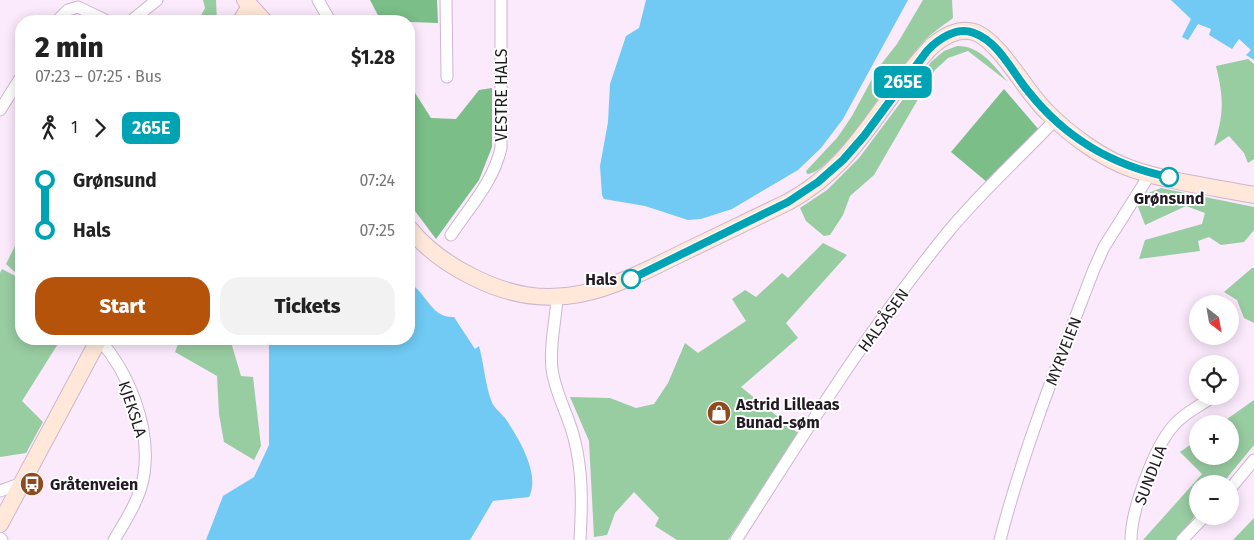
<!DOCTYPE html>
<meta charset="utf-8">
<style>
body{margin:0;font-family:"Fira Sans",sans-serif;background:#f2f2f2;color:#222;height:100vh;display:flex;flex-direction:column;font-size:19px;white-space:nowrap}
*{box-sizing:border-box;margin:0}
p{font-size:16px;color:#767676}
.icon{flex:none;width:28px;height:28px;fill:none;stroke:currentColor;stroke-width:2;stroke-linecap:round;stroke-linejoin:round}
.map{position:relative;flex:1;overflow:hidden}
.details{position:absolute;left:15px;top:15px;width:400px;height:330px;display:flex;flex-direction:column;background:#fff;border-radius:20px;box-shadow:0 2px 12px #0003}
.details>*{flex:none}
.badge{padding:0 10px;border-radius:8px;font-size:18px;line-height:32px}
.needle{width:32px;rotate:149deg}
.tools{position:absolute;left:1189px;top:295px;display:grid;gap:10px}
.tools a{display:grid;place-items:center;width:50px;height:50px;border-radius:50%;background:#fff;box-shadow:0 2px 12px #0003;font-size:25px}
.map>.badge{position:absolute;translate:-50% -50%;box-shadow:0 0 0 2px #fff}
.legs{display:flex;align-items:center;gap:8px;height:55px;padding:0 20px;font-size:16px}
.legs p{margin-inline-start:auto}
.overview{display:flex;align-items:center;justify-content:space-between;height:85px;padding:0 20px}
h1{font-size:28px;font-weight:800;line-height:38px}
.action{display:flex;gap:10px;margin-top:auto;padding:10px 20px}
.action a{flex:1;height:58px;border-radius:20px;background:#b45309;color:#fff;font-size:20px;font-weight:800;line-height:58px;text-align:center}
.action a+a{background:#f2f2f2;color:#222}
ul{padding:0 20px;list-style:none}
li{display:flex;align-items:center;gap:18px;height:50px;font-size:19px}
li i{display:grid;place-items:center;width:8px;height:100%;margin:0 6px;background:currentColor}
li i::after{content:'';width:12px;height:12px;margin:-6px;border:4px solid;border-radius:50%;background:#fff}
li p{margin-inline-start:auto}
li:first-child i{background:linear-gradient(#0000 50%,currentColor 0)}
li:last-child i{background:linear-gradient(currentColor 50%,#0000 0)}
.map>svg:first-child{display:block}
</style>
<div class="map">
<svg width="1254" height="540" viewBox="0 0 1254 540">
<rect width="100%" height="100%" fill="#fbe9fc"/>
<!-- green -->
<g fill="#98cca1">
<path d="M203 0H216L217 21H198L205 8Z"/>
<path d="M923 0H952L953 18C941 27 927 36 918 48 901 69 830 176 807 174L806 171 837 138 852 116 878 68 897 44Z"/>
<path d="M957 46C981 46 993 65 1008 82L968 51 948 58 935 70 874 175 850 196 843 215 830 235 824 236 806 221 800 208 827 190 859 158 931 62 944 51Z"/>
<path d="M1248 59 1254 64V159L1248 163 1244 153 1229 136 1214 146C1224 114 1224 99 1216 66Z"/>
<path d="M1161 188 1254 207V230L1244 242 1221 245 1209 237 1198 241 1200 251 1139 259 1145 240 1202 224 1205 213 1186 206 1145 225 1137 204 1146 194Z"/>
<path d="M21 234V268L17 274 6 264Z"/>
<path d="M823 243 847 255 786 323 798 338 741 387 798 433 728 540H677L655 526 659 518 634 492 615 513 607 535 594 537 589 441 570 397 610 398 636 408 654 404 668 383 685 343 698 353 746 321 732 299 745 290 756 297 782 273 788 278Z"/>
<path d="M1252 268H1254V323L1244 318 1237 300 1224 292Z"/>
<path d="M2 269 21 279V339H61L22 401 43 422 26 453 0 457V273Z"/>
<path d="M180 339H230L241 376 253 377 261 446 254 460 224 442 219 414 217 376 175 352Z"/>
<path d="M1254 400V445L1222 484H1198L1197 513 1185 529 1179 540H1143L1202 474 1180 452 1197 440 1198 456H1230V424H1220Z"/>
<path d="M1254 518V540H1233Z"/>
</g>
<!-- forest -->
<g fill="#7bbe88">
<path d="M370 0H437L438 23 381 21Z"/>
<path d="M409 70 410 85 431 118 456 119 479 90 492 88V147L479 180 436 239 409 203Z"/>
<path d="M1004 89 1040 131 988 183 951 152Z"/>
</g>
<!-- water -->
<g fill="#70caf3">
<path d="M646 0H908L843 119 821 148 798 170 732 209 701 219 688 220 645 206 604 199 602 195 600 166 608 122 610 84 626 36 639 28Z"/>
<path d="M1171 0H1254V60L1246 55 1251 50 1239 39 1232 49 1209 35 1211 29 1198 24 1188 40 1182 37 1191 19Z"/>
<path d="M409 283C427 292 430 318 454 317L475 349 479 346C484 364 485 383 491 400 493 407 500 412 505 418 518 437 541 474 529 497L493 501 470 540H206L223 496 254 477 269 445V339H409Z"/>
</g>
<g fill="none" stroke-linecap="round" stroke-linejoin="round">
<!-- street casing -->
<g stroke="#ccb7ce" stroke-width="13">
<g id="street">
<path d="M318 0 330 21"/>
<path d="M446 0 447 77"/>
<path d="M57 21 68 10 78 7 107 21"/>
<path d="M131 21 157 0"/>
<path d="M0 110 21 77"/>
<path d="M451 235C470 206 493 183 501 148V0"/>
<path d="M557 297C556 321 549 345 552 369 555 393 568 414 574 438 583 472 582 505 580 540"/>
<path d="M99 339C129 373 151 427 144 474 141 497 126 520 114 540"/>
<path d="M1230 489 1254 460"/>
<path d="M0 491 22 483"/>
<path d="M0 538 2 540"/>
<path d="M736 540C803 436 869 328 948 232 980 193 1020 157 1055 120"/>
<path d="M1000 540C1024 447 1060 358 1094 269L1104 247 1150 174"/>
<path d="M1131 540C1131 511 1154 447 1174 425 1183 414 1196 408 1208 400"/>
<path d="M1182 540 1205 516"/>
</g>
</g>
<!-- secondary casing -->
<g stroke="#ccb7ce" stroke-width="18">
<g id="secondary">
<path d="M245 0 264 21"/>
<path d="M241 21 250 6"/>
<path d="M409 228C426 249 447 264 471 276 552 318 608 290 682 253 718 236 753 219 788 202 858 164 880 100 932 46 944 36 960 26 977 33 1003 46 1025 91 1047 112 1070 135 1101 158 1132 169 1170 182 1214 187 1254 195"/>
<path d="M0 524 99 339"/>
</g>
</g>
<!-- street -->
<use href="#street" stroke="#fff" stroke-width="11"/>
<!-- secondary -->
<use href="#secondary" stroke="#ffe8da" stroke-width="16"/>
</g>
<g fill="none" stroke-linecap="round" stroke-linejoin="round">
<!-- line-1 casing -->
<g stroke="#fff" stroke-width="11">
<path id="line-1" d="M631 279 788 202 818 182 843 160 864 136 927 51C938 39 957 26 974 33 999 42 1012 72 1028 91 1065 138 1111 165 1169 177"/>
</g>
<!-- line-1 -->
<use href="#line-1" stroke="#00a3b4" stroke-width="8"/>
</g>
<!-- icons -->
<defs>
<g id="shop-disc" transform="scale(1.25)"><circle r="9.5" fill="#8f4b1f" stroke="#fff"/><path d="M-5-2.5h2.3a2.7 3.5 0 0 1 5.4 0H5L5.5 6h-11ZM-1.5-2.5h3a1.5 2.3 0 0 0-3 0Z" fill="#fff"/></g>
<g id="bus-disc" transform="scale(1.25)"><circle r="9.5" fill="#8f4b1f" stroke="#fff"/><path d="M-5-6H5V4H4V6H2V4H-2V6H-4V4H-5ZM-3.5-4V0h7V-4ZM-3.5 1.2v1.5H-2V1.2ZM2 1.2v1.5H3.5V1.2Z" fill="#fff"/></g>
</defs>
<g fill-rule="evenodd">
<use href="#shop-disc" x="719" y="413"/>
<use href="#bus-disc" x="32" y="484"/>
</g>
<!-- markers -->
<g fill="#fff" stroke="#00a3b4" stroke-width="2.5">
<circle cx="1169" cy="177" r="9"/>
<circle cx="631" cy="279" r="9"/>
</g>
<g text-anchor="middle" stroke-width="4" stroke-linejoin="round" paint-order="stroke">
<!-- street labels -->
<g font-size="16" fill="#231b24" stroke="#fff">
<text transform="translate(501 95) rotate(-90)" y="6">VESTRE HALS</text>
<text transform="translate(883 320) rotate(-54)" y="6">HALSÅSEN</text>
<text transform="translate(1063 351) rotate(-69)" y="6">MYRVEIEN</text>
<text transform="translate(133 409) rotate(72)" y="6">KJEKSLA</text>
<text transform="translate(1150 475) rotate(-69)" y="6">SUNDLIA</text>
</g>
<!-- stop labels -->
<g font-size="16" font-weight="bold" fill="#231b24" stroke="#fff">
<text x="1169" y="204">Grønsund</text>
<text x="617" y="285" text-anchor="end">Hals</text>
</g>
<!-- poi labels -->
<g font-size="16" font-weight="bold" fill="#231b24" stroke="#fff" text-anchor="start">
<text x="736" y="410">Astrid Lilleaas<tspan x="736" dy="18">Bunad-søm</tspan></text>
<text x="50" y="490">Gråtenveien</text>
</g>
</g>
</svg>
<div class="tools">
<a><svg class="needle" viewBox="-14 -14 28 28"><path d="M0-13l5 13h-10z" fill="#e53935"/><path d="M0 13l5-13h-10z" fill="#767676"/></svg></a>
<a><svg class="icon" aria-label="locate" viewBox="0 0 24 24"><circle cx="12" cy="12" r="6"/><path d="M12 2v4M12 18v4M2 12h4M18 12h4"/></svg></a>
<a>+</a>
<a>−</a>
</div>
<b class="badge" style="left:903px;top:82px;background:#00a3b4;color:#fff">265E</b>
<section class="details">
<div class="overview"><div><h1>2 min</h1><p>07:23 – 07:25 · Bus</p></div><b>$1.28</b></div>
<div class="legs"><svg class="icon" aria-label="walk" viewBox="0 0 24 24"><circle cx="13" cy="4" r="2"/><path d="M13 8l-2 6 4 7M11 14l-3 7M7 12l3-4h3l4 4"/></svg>1<svg class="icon" aria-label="forward" viewBox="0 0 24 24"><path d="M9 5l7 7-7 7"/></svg><b class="badge" style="background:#00a3b4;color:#fff">265E</b></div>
<ul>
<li><i style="color:#00a3b4"></i><b>Grønsund</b><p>07:24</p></li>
<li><i style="color:#00a3b4"></i><b>Hals</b><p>07:25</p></li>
</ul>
<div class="action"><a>Start</a><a>Tickets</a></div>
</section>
</div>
